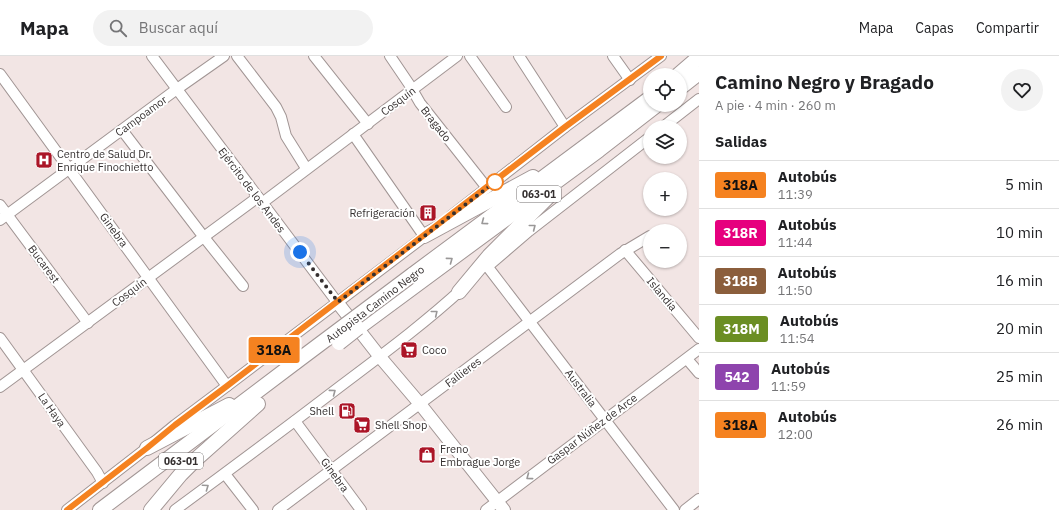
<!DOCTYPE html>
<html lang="es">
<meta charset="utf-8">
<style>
body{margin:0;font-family:"IBM Plex Sans",sans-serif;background:#f2f2f2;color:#202124;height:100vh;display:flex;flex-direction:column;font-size:15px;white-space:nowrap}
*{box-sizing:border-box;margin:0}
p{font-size:13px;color:#757577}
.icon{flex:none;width:22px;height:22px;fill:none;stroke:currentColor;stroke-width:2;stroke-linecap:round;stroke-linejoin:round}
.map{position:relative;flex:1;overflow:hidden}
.drawer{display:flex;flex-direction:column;background:#fff;width:360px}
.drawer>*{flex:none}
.badge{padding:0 8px;border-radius:3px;font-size:14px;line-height:26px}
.tools{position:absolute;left:643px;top:12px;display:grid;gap:8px}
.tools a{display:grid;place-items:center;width:44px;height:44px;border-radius:50%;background:#fff;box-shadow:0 1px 3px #0004;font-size:20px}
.you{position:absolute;width:20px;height:20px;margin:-10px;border:3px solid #fff;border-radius:50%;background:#1a73e8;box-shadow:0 0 0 6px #1a73e833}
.map>.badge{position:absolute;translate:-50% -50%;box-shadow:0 0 0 2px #fff}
h2{padding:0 16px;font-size:15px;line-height:36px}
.round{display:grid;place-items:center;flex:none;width:42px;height:42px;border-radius:21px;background:#f2f2f2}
.head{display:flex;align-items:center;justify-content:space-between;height:68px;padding:0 16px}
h1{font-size:19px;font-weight:700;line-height:30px}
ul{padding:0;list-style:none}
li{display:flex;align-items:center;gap:12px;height:48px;padding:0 16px;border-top:1px solid #e0e0e0}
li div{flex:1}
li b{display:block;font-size:15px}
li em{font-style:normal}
li .badge{min-width:44px;font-weight:700;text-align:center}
header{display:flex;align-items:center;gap:24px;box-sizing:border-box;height:56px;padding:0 20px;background:#fff;border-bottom:1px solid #e0e0e0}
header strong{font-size:19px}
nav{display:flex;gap:22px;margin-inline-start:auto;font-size:14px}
.search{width:280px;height:36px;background:#f2f2f2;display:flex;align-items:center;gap:10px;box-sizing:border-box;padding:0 14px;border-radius:22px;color:#757577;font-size:15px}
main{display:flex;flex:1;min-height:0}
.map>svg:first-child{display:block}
</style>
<header>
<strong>Mapa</strong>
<div class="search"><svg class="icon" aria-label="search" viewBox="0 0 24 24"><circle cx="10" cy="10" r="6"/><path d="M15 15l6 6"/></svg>Buscar aquí</div>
<nav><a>Mapa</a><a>Capas</a><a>Compartir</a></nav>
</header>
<main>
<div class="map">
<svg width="699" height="454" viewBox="0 0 699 454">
<rect width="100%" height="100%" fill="#f2e5e4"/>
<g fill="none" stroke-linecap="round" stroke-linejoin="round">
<!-- minor casing -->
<g stroke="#a19594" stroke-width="12">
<g id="minor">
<path d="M152 0 337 246"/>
<path d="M237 0 276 51 281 61 286 80 306 112"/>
<path d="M314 0 368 68"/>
<path d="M390 0 409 28 420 47 487 132"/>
<path d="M470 0 506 51"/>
<path d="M519 0 565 71"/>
<path d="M613 0 630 24"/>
<path d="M0 18 227 330"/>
<path d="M663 71 699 43"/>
<path d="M122 74 203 180 243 230"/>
<path d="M353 78 424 180"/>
<path d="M262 147 457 0"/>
<path d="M0 149 88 267"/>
<path d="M451 160 565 71 661 0"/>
<path d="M0 164 177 33 224 0"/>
<path d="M625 194 699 282"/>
<path d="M487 210 674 454"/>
<path d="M487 211 529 175 650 81"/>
<path d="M0 282 97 416 103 427"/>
<path d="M687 303 699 317"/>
<path d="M0 331 258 141"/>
<path d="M295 365 361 454"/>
<path d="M225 418 253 454"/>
<path d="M67 454 147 392 175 369 227 330 429 177"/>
<path d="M175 454C231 413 287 371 342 329 383 298 425 267 463 232"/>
<path d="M278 454 620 198 650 180"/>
<path d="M486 454 699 293"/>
<path d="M685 454 699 443"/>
</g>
</g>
<!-- major casing -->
<g stroke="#a19594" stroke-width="14">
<path id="major" d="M337 246 380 301 420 348 504 454"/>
</g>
<!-- highway casing -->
<g stroke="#a19594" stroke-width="16">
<g id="highway">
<path d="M678 19 699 1"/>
<path d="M680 32 699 17"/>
<path d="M424 180 533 121"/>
<path d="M412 219 650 42"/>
<path d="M459 236 489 200 549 140"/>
<path d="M358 272 599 94 657 49"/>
<path d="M147 392 229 349"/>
<path d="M100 454 296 306"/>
<path d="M151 454 181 418 194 405 258 348"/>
</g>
</g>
<!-- minor -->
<use href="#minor" stroke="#fff" stroke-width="10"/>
<!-- major -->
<use href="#major" stroke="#fff" stroke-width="12"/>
<!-- highway -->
<use href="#highway" stroke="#fff" stroke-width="14"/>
<!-- highway-bridge casing -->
<g stroke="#a19594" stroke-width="16" stroke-linecap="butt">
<g id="highway-bridge">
<path d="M339 287 358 272"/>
<path d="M296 306 412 219"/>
</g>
</g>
<!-- highway-bridge -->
<use href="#highway-bridge" stroke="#fff" stroke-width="14"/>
</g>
<!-- one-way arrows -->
<defs><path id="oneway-chevron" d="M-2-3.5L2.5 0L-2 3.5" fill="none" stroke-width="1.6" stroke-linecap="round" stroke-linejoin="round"/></defs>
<g stroke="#9a9898">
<use href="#oneway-chevron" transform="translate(484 166) rotate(143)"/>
<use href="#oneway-chevron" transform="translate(533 171) rotate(-38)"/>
<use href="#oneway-chevron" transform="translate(450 204) rotate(-36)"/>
<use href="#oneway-chevron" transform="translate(435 257) rotate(-39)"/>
<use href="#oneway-chevron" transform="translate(333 336) rotate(-37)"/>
<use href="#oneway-chevron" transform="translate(529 421) rotate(143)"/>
<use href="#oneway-chevron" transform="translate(206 431) rotate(-35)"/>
</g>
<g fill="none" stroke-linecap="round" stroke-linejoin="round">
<!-- line casing -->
<g stroke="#fff" stroke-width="9">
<path id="line" d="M67 454 147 392 175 369 227 330 565 71 661 0"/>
</g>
<!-- line -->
<use href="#line" stroke="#f58220" stroke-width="6"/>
<!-- walk -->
<path stroke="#353030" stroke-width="4" stroke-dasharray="0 7.2" d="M300 196 338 246 495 126"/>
</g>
<!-- icons -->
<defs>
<g id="hospital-square" transform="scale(0.9)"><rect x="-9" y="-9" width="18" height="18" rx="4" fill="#ab1527" stroke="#fff"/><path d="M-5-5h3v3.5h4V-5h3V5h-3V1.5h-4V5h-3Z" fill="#fff"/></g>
<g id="building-square" transform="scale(0.9)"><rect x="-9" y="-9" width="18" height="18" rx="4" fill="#ab1527" stroke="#fff"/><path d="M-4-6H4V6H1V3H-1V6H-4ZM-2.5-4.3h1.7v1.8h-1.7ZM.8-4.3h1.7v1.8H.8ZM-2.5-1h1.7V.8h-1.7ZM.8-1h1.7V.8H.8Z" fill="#fff"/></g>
<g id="supermarket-square" transform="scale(0.9)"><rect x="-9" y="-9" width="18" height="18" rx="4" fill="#ab1527" stroke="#fff"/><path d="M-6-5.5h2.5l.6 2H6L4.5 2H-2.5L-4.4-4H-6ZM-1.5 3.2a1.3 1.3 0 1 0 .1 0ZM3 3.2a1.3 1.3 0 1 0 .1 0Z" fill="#fff"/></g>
<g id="fuel-square" transform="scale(0.9)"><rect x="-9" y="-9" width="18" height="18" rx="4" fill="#ab1527" stroke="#fff"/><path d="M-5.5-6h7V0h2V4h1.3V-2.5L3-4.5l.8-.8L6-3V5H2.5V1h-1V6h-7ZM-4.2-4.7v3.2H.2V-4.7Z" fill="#fff"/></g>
<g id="shop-square" transform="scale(0.9)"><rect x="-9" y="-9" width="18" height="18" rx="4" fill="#ab1527" stroke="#fff"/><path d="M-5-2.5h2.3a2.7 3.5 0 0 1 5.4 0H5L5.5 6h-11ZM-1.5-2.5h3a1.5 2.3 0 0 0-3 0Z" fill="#fff"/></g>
</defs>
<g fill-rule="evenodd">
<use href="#hospital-square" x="44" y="104"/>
<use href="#building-square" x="428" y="157"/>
<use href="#supermarket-square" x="409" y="294"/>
<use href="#fuel-square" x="347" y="355"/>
<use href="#supermarket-square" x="362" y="369"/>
<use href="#shop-square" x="427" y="399"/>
</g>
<!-- markers -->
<circle fill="#fff" stroke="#f58220" stroke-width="2" cx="495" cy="126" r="8"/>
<g text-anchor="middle" stroke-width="4" stroke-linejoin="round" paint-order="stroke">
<!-- shield labels -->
<g fill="#fff" stroke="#726e6e" stroke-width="1">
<rect x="517" y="130" width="44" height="16" rx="3"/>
<rect x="159" y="397" width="44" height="16" rx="3"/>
</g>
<g font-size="10" font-weight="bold" fill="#353030">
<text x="539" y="142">063-01</text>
<text x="181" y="409">063-01</text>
</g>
<!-- street labels -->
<g font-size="11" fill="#353030" stroke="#fff">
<text transform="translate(398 45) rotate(-37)" y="4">Cosquín</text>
<text transform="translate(141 60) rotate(-36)" y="4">Campoamor</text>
<text transform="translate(436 68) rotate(52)" y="4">Bragado</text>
<text transform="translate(252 134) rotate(53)" y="4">Ejército de los Andes</text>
<text transform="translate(114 174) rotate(54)" y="4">Ginebra</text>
<text transform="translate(44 208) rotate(53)" y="4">Bucarest</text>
<text transform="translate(129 236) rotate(-37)" y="4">Cosquín</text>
<text transform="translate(662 238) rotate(50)" y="4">Islandia</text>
<text transform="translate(375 248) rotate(-37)" y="4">Autopista Camino Negro</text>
<text transform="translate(463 316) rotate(-37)" y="4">Fallieres</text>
<text transform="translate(581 332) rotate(53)" y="4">Australia</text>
<text transform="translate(52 354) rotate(55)" y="4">La Haya</text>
<text transform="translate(592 373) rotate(-37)" y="4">Gaspar Núñez de Arce</text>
<text transform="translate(335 419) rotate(54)" y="4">Ginebra</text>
</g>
<!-- poi labels -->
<g font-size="11" fill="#353030" stroke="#fff" text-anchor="start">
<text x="57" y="102">Centro de Salud Dr.<tspan x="57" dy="13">Enrique Finochietto</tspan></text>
<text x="415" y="161" text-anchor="end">Refrigeración</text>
<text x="422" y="298">Coco</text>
<text x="334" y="359" text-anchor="end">Shell</text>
<text x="375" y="373">Shell Shop</text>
<text x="440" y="397">Freno<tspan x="440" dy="13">Embrague Jorge</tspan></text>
</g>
</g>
</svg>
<div class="tools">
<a><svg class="icon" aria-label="locate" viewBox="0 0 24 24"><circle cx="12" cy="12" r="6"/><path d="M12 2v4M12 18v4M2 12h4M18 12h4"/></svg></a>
<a><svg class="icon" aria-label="layers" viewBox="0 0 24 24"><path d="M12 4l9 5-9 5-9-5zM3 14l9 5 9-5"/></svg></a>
<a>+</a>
<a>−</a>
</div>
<div class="you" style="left:300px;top:196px"></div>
<b class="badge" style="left:274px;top:294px;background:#f58220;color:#111">318A</b>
</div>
<section class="drawer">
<div class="head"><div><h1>Camino Negro y Bragado</h1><p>A pie · 4 min · 260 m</p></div><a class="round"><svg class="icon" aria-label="heart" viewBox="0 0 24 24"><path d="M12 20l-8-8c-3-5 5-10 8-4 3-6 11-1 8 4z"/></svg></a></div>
<h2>Salidas</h2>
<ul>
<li><span class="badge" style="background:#f58220;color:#111">318A</span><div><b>Autobús</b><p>11:39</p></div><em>5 min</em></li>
<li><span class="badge" style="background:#e6007e;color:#fff">318R</span><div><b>Autobús</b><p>11:44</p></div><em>10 min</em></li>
<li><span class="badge" style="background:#8b5e3c;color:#fff">318B</span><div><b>Autobús</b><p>11:50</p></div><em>16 min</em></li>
<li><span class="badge" style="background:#6b8e23;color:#fff">318M</span><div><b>Autobús</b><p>11:54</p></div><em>20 min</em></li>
<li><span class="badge" style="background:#8e44ad;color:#fff">542</span><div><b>Autobús</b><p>11:59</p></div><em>25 min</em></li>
<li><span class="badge" style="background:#f58220;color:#111">318A</span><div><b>Autobús</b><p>12:00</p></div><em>26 min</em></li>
</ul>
</section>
</main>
